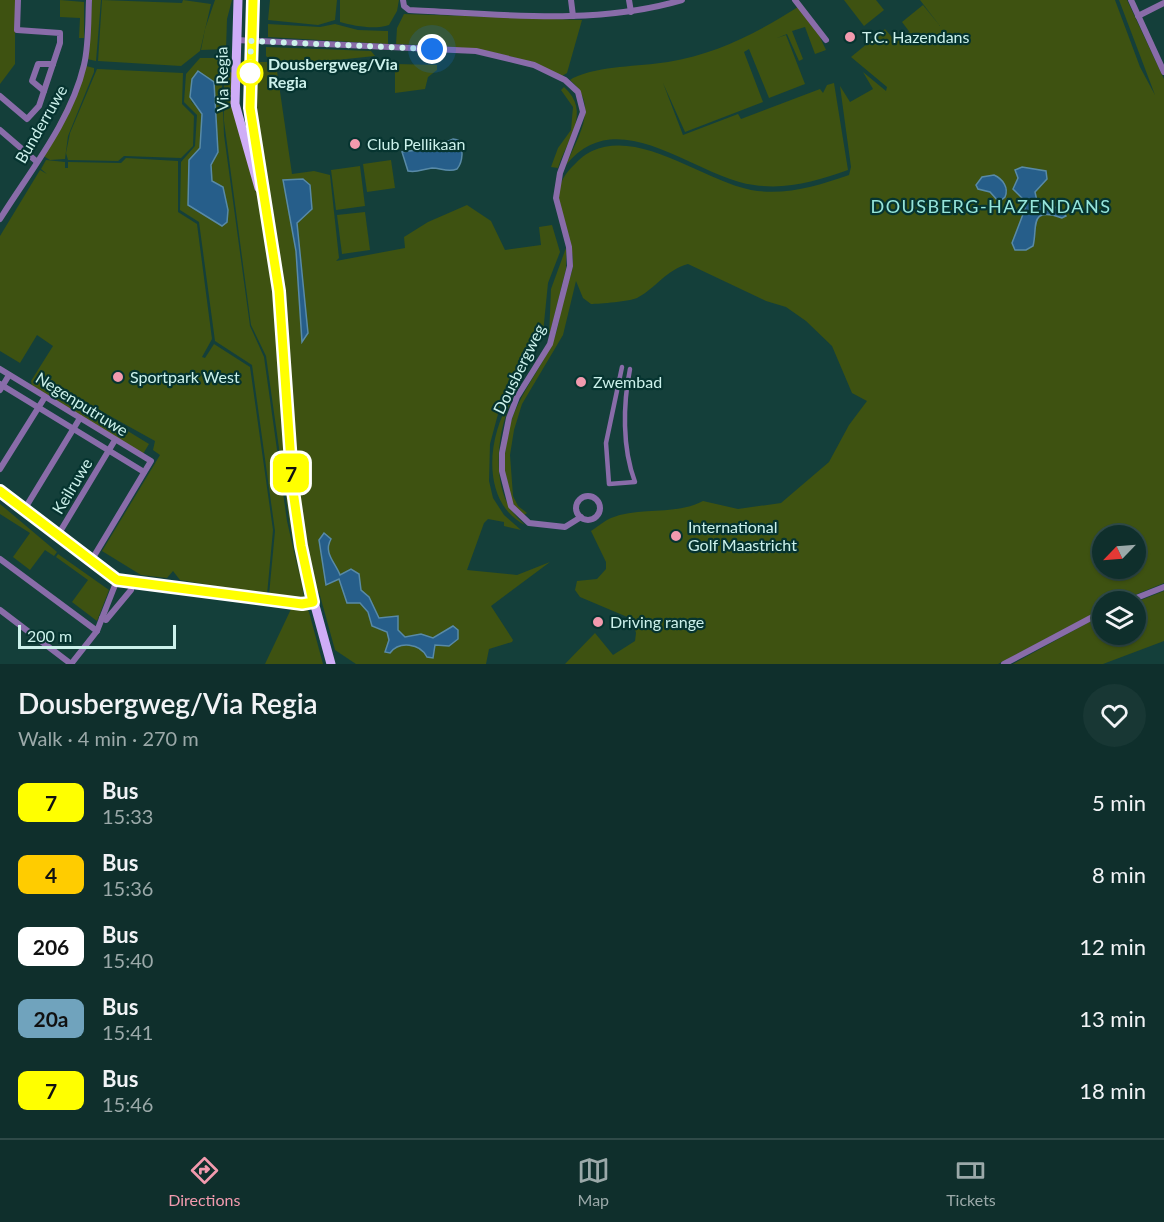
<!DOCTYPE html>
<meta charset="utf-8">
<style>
body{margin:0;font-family:Lato,sans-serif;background:#183734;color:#f1f3f6;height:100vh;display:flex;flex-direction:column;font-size:22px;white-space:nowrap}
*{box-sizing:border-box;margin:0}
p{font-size:20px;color:#9ba9a9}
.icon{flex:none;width:33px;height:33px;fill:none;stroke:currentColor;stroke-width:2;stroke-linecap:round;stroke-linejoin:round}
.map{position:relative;height:664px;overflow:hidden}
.panel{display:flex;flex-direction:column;background:#0f2f2c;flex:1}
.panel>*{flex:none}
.badge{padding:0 12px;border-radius:9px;font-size:21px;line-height:39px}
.needle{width:39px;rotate:245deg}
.tools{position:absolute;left:1092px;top:525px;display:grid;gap:12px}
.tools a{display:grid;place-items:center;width:54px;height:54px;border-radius:50%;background:#0f2f2c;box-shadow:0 2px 4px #0004,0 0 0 2px #2f4a48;font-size:30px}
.scale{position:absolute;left:18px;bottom:15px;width:158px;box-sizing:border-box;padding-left:6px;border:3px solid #ccf1eb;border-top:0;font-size:16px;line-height:21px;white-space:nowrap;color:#ccf1eb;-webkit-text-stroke:4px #063430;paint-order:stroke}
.you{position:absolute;width:30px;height:30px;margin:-15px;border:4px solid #fff;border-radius:50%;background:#1a73e8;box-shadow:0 0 0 9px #1a73e833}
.map>.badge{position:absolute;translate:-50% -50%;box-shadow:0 0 0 3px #fff}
.round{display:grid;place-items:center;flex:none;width:63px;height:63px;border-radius:32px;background:#183734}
.head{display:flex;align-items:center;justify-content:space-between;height:102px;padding:0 18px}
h1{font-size:28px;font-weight:600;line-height:45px}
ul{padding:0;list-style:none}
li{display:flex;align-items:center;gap:18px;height:72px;padding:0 18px}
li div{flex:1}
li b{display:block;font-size:22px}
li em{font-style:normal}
li .badge{min-width:66px;font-weight:700;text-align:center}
.menu{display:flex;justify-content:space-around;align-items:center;height:84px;border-top:2px solid #2f4a48;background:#0f2f2c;font-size:16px;color:#9ba9a9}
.menu a{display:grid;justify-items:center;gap:3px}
.menu .current{color:#f29aae}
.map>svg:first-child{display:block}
</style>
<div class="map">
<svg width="1164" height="664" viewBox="0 0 1164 664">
<rect width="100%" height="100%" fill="#143f3a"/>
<!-- green -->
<g fill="#3e5211" fill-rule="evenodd">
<path d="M0 0H15V64L0 84Z"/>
<path d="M60 0 84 2V38H79L80 18 60 17Z"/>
<path d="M92 0H101L96 61 87 59Z"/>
<path d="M102 0 182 3 183 0 211 4 200 51 181 66 98 61Z"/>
<path d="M215 0H232L227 19 226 49 201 50 205 29Z"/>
<path d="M270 0H337L335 20 318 25 268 20Z"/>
<path d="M340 0H399L397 11 389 25C375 30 354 26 340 22Z"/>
<path d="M844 0H876L884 10 864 26Z"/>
<path d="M920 0H1115L1140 67 1155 95 1119 0H1127L1164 79V583L1120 601 1102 602V609L998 664H565L595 633 613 655 635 641 636 633 632 619 580 597 575 590 577 581 597 579 606 569V562L591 531C597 527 604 521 611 518 641 506 675 516 703 501L738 509 781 503 829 462 849 425 867 401 852 393 832 346 806 321 786 307 766 301 688 264C666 270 656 288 637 298 631 301 599 304 591 304L583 298 576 281 563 335 522 404 514 430 510 455 513 496 518 506 527 513 524 515C503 501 503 467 506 444 511 403 537 377 553 341 560 326 560 309 564 293 566 286 570 279 572 271 579 236 540 199 571 168 577 162 583 155 592 151 641 129 702 180 751 190 785 196 817 186 849 175L851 167 840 86 850 102 873 89 863 72 886 91 887 87 851 57 885 29 896 42 909 32 914 38 902 22 923 5 940 26ZM1102 536H1136V568H1102Z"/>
<path d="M798 7 818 33 826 50 815 54 805 27 792 31 803 59 799 61 787 34 777 38 786 35 805 84 769 98 749 49 744 52 763 102 685 132 663 83 683 135 738 114 741 119 820 89 823 93 827 85 834 83 848 170C817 181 787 190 754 185 694 177 618 100 566 165 578 136 600 106 570 80L573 78C602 65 637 67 668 62 716 54 757 33 798 7Z"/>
<path d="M404 14 582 20 567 73 562 76C501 47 462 47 396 44L397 28Z"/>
<path d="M268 24 320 27 335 24 358 30 386 31H388V44L268 37Z"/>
<path d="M266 47 371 51 375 56 279 66 266 56Z"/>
<path d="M200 58H223L226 61 222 83 224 135 250 326 264 357 287 521 304 596 298 599 269 595 275 531 252 365 215 341 199 222 180 210 181 162 195 146 197 115 184 102 186 74ZM213 80 218 152 210 166 212 181 223 188 228 208 227 222 222 225 189 207V160L200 148 202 114 191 101Z"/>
<path d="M228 61H232L230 72 233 73 273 267 306 596 301 585 290 526 266 356 251 325 224 121V79Z"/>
<path d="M252 62H269L277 71 292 174 314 171 330 175 339 258 336 261 405 248 404 237 428 222 467 205 491 221 505 250 541 245 539 227 552 225 560 252 548 283 543 333 502 399 490 444 489 481 493 498 504 515 521 530 504 526V522L488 519 484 523 467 570 517 575 550 562 491 606 513 640 512 642 489 649 486 664H356L335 650 319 592 312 594 299 512 285 323 252 104ZM286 189 312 209 291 223V222Z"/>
<path d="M395 64 437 65V70L428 77 425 89 395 93Z"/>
<path d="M86 66 94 68V72L68 136 65 159 50 160 42 155Z"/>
<path d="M97 69 183 73 182 104 194 116 193 146 181 158 124 156 118 161 68 160 66 153 70 133Z"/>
<path d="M564 87C592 112 567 139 558 168L551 167 558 148 571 130 573 107 561 90Z"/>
<path d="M126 158 178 161V212L197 224 212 339 202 357 205 358 214 344 250 367 273 530 267 595 180 580 173 571 167 578 141 575 102 551 160 455 153 450 155 441 101 411 100 414 149 444 143 454 32 386 31 381 53 346 37 335 20 363 0 351V236L40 170 47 174 41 169 46 160 65 162V168H68V162L121 163Z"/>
<path d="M391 160 395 188 367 192 363 164Z"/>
<path d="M360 166 365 206 336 210 331 170Z"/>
<path d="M365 212 370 250 342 254 337 215Z"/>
<path d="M566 248V269L549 337 551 289Z"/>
<path d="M515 394C498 424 491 477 510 508 514 515 520 520 525 525 479 502 487 430 515 394Z"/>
<path d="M0 504 57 552 54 556 45 550 30 570 13 557 30 533 0 514Z"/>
<path d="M58 554 109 590 97 621 72 602 88 580 56 557Z"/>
<path d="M1164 591V641L1103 664H1013L1102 615V634H1136V602Z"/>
<path d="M292 607 307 609 309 612 323 664H265Z"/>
</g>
<!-- water -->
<g fill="#265e8a" stroke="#588aa7" stroke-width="1.5">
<path d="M198 71 214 82 218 152 211 165 212 181 223 187 228 210 227 222 222 226 188 205 189 160 200 148 202 114 190 97 192 79Z"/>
<path d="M453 139 458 140C464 147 463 162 457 169 448 173 441 168 432 168 423 169 417 173 408 171L402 152 432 148Z"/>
<path d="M1022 167 1046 171 1047 179 1035 192 1037 201 1060 209 1066 216 1062 218C1028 206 1038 227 1033 246L1026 250H1015L1012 243 1025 209 1024 200 1013 189 1018 178 1015 170Z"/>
<path d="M994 175C1003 179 1009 188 1005 197L999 202 990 192 978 189 976 185 982 177Z"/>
<path d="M303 179 310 185 312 209 297 223 308 333 302 342 296 251 283 180Z"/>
<path d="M324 533 331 539C323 553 335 562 340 575L351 569 359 574 361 590 369 597 379 618 398 616V630L405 637 421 634 433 638 453 626 458 630V639L449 646 435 645 433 658 427 657C420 643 399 641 390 653L385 652 389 640 387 632 372 626 368 612 360 603H347L339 579 326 585 319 540Z"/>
</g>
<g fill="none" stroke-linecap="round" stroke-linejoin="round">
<!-- pedestrian -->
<path stroke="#896ca9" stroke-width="4.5" d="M622 367 606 443 609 484 635 482C622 448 623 404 630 369"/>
<!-- minor -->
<g stroke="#896ca9" stroke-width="6">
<path d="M403 0 404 6 409 10C499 14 594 26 682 0"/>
<path d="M571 0 573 16"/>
<path d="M629 0 631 12"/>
<path d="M795 0 826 40"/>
<path d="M1131 0 1164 72"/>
<path d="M1138 16 1164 3"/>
<path d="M236 40 476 51 534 65 565 80 578 92 583 112 560 173 556 198 569 247 570 266 550 344 517 397 509 418 502 453V471L511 506 529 523 565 527 581 517"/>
<path d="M44 91 32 81 38 64H53"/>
<path d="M0 96 27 119 39 106 60 43V33L17 30 18 0"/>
<path d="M0 130 36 161"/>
<path d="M0 219C30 171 71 121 84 65 89 44 88 21 89 0"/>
<path d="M0 369 151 461 91 561"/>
<path d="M0 384 144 472"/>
<path d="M0 390 9 375"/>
<path d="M0 469 45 397"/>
<path d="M0 491 117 580 291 602H313"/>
<circle cx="588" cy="508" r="12"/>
<path d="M24 510 80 418"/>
<path d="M58 535 115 440"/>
<path d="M0 559 97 631"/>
<path d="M1126 602 1164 587"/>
<path d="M0 610 71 664"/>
<path d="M102 618 106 620 131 590"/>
<path d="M71 664 97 631 117 580"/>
<path d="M1004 664 1102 612"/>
</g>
<!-- primary -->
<g stroke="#cfadf7" stroke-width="9">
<path d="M238 0 235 104 259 188"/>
<path d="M253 0 249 97 279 291 293 491 305 569 331 664"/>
</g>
</g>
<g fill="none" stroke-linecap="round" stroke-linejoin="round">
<!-- line casing -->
<g stroke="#fff" stroke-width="14">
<path id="line" d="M0 491 117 580 302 604 313 602 301 546 293 491 279 291 250 108 253 0"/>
</g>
<!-- line -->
<use href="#line" stroke="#ff0" stroke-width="9"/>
<!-- walk -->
<path stroke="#ccf1eb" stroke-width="6" stroke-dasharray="0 10.8" d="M250 73 251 41 432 49"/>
</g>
<!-- markers -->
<g fill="#f29aae" stroke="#063430" stroke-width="2">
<circle cx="850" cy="37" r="6"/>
<circle cx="355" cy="144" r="6"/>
<circle cx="118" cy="377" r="6"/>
<circle cx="581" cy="382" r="6"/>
<circle cx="676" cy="536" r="6"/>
<circle cx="598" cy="622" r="6"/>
</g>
<circle fill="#fff" stroke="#ff0" stroke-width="3" cx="250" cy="73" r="12"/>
<g text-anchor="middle" stroke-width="4.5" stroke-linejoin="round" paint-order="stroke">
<!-- poi labels -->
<g font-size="16" fill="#ccf1eb" stroke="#063430" text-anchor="start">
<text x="862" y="43">T.C. Hazendans</text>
<text x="367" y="150">Club Pellikaan</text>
<text x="130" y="383">Sportpark West</text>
<text x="593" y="388">Zwembad</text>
<text x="688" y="533">International<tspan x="688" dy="18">Golf Maastricht</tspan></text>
<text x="610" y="628">Driving range</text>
</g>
<!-- stop labels -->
<g font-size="16" font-weight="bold" fill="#ccf1eb" stroke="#063430" text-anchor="start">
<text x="268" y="70">Dousbergweg/Via<tspan x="268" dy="18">Regia</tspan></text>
</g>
<!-- street labels -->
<g font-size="16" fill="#ccf1eb" stroke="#063430">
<text transform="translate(222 79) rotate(-91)" y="6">Via Regia</text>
<text transform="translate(41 124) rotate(-60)" y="6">Bunderruwe</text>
<text transform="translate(519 369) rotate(-64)" y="6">Dousbergweg</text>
<text transform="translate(82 404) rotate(32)" y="6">Negenputruwe</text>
<text transform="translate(72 486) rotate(-59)" y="6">Keilruwe</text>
</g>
<!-- neighbourhood labels -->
<g font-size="18" letter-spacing="1.5" fill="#95e4da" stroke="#063430">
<text x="991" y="213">DOUSBERG-HAZENDANS</text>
</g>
</g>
</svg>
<div class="tools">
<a><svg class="needle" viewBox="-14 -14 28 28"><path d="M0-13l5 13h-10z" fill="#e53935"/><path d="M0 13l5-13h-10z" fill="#9ba9a9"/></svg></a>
<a><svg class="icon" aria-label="layers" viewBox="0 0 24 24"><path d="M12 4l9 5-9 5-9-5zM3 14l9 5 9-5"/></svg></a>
</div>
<div class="scale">200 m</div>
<div class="you" style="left:432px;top:49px"></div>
<b class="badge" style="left:291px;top:473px;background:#ff0;color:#111">7</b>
</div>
<section class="panel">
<div class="head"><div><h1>Dousbergweg/Via Regia</h1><p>Walk · 4 min · 270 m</p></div><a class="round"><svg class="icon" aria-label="heart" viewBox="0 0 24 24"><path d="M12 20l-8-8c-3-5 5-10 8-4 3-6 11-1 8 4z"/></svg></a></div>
<ul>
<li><span class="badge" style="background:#ff0;color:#111">7</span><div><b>Bus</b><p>15:33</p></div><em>5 min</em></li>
<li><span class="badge" style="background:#fc0;color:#111">4</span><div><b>Bus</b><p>15:36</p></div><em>8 min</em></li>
<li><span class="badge" style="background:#fff;color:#111">206</span><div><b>Bus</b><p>15:40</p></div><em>12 min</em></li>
<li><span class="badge" style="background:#70a3bd;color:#111">20a</span><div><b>Bus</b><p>15:41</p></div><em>13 min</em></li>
<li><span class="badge" style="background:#ff0;color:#111">7</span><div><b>Bus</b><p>15:46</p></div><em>18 min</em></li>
</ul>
</section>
<nav class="menu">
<a class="current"><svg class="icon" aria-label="directions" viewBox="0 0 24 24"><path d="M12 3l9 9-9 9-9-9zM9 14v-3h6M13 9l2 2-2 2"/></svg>Directions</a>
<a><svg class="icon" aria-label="map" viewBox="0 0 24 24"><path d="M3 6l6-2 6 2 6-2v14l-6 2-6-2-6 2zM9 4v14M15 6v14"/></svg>Map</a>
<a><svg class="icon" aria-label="tickets" viewBox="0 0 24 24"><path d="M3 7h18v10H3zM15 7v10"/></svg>Tickets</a>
</nav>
